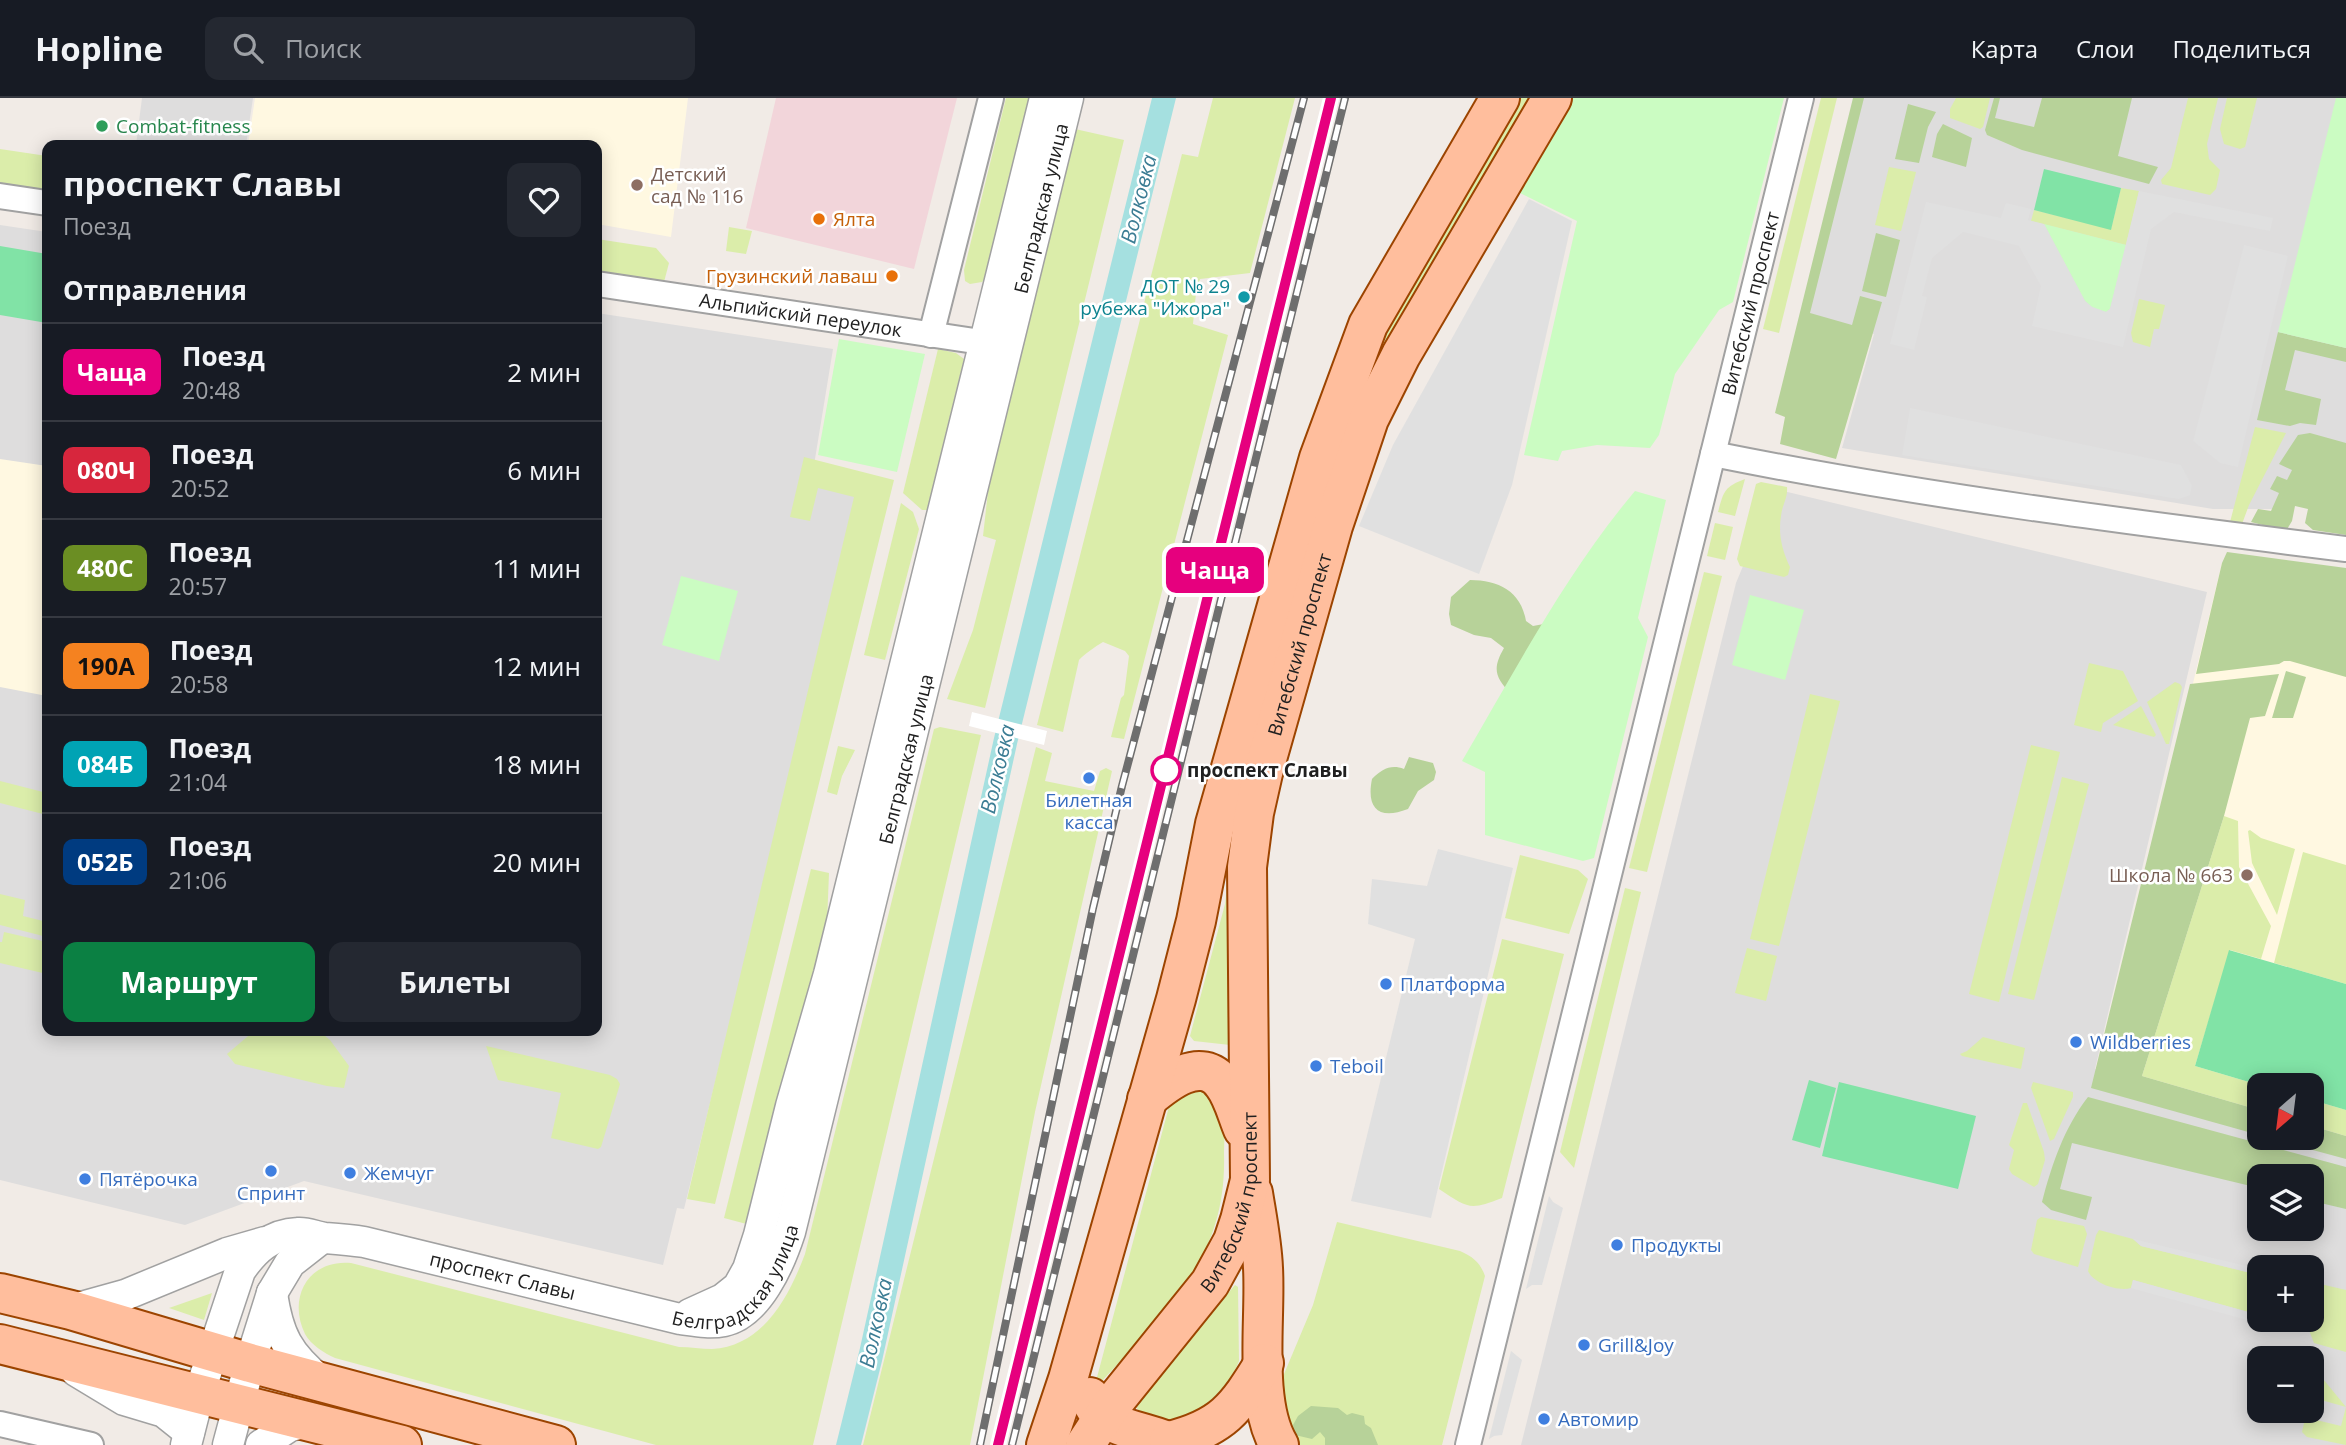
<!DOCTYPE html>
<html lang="ru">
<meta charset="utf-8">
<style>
body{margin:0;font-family:"Open Sans",sans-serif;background:#242831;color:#f1f3f6;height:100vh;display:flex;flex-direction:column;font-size:26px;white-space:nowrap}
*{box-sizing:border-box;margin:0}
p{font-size:23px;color:#9ea1a6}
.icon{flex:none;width:38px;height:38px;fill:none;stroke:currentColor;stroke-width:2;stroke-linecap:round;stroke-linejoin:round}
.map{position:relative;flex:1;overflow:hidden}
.side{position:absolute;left:42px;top:42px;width:560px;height:896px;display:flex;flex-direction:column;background:#171b24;border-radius:14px;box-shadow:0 4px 18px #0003}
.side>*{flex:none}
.badge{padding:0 14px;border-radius:10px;font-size:24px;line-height:46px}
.needle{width:46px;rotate:208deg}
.controls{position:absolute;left:2247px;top:975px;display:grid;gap:14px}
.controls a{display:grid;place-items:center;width:77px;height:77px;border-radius:14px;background:#171b24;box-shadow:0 4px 18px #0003;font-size:35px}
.map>.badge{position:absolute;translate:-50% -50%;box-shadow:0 0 0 4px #fff}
h2{padding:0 21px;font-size:26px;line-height:63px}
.round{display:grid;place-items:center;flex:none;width:74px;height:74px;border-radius:14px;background:#242831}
.overview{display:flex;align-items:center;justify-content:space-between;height:119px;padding:0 21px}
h1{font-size:33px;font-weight:700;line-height:52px}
.cta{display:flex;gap:14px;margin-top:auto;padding:14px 21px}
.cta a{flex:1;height:80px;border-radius:14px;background:#0b8043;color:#fff;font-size:28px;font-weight:700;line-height:80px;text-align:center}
.cta a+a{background:#242831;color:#f1f3f6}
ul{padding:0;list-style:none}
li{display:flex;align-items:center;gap:21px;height:98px;padding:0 21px;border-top:2px solid #363941}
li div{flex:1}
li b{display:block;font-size:26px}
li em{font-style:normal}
li .badge{min-width:77px;font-weight:700;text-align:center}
header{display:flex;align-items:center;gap:42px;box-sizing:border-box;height:98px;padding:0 35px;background:#171b24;border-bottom:2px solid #363941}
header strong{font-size:33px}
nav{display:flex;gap:38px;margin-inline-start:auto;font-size:24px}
.search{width:490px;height:63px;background:#242831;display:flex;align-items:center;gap:18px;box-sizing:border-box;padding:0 24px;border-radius:14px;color:#9ea1a6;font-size:26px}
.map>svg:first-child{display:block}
</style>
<header>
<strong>Hopline</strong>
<div class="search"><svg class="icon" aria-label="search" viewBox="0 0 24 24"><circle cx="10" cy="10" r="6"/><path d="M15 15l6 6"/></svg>Поиск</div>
<nav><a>Карта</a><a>Слои</a><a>Поделиться</a></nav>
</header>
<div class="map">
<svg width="2346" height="1347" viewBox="0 0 2346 1347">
<rect width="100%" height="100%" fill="#f1ebe6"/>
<!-- residential -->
<g fill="#dedddd" fill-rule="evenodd">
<path d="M142 0H253L246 47H136Z"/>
<path d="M1858 0H2346V356L2277 411H2213L1842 350 1874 236 1805 218Z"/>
<path d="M0 127 47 134V933H597V215L833 251 814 367 864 378 684 1111 677 1110 663 1167 304 1083 185 1127 0 1082Z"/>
<path d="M1775 391 2207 494 2095 971 2259 1021V1040H2312L2346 1047V1347H1521L1736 485ZM2259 1078H2312V1130H2259ZM2259 1169H2312V1222H2259ZM2259 1260H2312V1312H2259Z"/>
</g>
<!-- commercial -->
<path fill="#f2d5da" d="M776 0H957L914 171 746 130Z"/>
<!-- education -->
<g fill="#fff8e1">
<path d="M255 0H688L671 139 597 126V47H248Z"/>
<path d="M0 361 47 368V598L0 589Z"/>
<path d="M2222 465 2346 480V1038L2312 1028V987H2259V1012L2101 967Z"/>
</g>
<!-- grass -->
<g fill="#dbedaa">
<path d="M1006 0H1030L985 181 982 184 970 186 965 183 964 172Z"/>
<path d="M1213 0H1295L1250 175 1200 181 1196 195 1193 226 1228 237 1124 641 1111 639 1121 600 1124 597 1129 558 1125 553 1103 544C1096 548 1083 557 1079 562L1063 634 1037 627 1182 56 1198 59Z"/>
<path d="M1520 0H1533L1367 285 1379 244Z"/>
<path d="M1821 0H1837L1779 235 1763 231Z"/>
<path d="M1956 0H1990L1983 29 1980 31 1950 20V11Z"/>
<path d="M2188 0H2218L2207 46 2209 61 2220 72 2216 91 2210 97 2162 86 2161 82 2171 70Z"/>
<path d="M2227 0H2257L2245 49 2240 51 2224 46 2220 31Z"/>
<path d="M1075 31 1124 42 985 610 947 601 973 532 996 442 983 438 989 385Z"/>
<path d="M0 51 47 58V93L0 86Z"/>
<path d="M1889 69 1916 74 1901 133 1875 127Z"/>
<path d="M2121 90 2139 93 2126 147 2031 123 2034 112 2111 131Z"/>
<path d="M729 129 752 133 746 156 726 153Z"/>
<path d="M597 141 656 150 669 165 664 184 597 174Z"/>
<path d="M2139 201 2165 207 2159 231H2154L2150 249 2133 244 2131 235Z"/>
<path d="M938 251 956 255 964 261 927 412H922L903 395Z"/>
<path d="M2255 329 2286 335 2249 407 2242 426 2230 424Z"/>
<path d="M804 359 894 382 715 1106 687 1101 854 399 818 390 810 423 790 419Z"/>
<path d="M1745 381 1735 418 1718 414C1724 393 1724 389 1745 381Z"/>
<path d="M1761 384 1787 389C1788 400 1782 407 1781 418 1778 436 1782 452 1790 469L1788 477 1784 479 1740 468 1737 461 1756 386Z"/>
<path d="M901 405 913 414 919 431 885 562 864 557Z"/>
<path d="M1715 425 1733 429 1725 462 1707 458Z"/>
<path d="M1704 474 1722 478 1647 774 1629 770Z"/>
<path d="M2089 565 2123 573 2138 603 2103 625 2101 634 2074 627Z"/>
<path d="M2175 584 2180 586 2182 589 2169 646H2166L2147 604Z"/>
<path d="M1810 596 1840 603 1779 848 1750 841Z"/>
<path d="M2141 608 2156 637 2154 639 2113 627Z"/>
<path d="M940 629 981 637 813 1347H656L335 1260C324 1255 311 1247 305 1236 287 1199 309 1161 351 1165L679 1249C690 1249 701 1251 712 1251 764 1248 789 1198 805 1156L934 631Z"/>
<path d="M2031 647 2060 654 1999 904 1969 896Z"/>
<path d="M838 648 855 652 842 678 837 697 827 694Z"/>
<path d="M1036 649 1052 655 1045 683 1094 693 1100 673 1106 670 1112 673 1035 1014 970 1347H863Z"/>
<path d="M2062 679 2089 686 2034 902 2008 896Z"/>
<path d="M0 683 47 695V717L0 705Z"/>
<path d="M2224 718 2238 723 2239 769 2271 828 2261 861 2230 852 2195 968 2259 987V1012L2142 978Z"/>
<path d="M2250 732 2261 740 2295 751 2277 817 2252 765 2248 733Z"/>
<path d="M2303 754 2346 767V886L2274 865Z"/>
<path d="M1520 757 1578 772 1588 781 1569 836 1505 820Z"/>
<path d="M1229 766 1230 947 1194 943 1190 938 1225 806Z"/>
<path d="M811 771 829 775 827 825 754 1128 724 1120Z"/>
<path d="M1625 790 1641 794 1574 1070 1560 1054Z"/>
<path d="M0 796 25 802 23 818 47 824V839L0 827Z"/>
<path d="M4 834 47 844V876L0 865V844H2Z"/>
<path d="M1502 841 1564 856 1502 1100C1469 1113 1468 1110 1439 1091Z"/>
<path d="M1747 850 1777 858 1766 903 1735 895Z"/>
<path d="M254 933H319L330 942 349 968 344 990 327 988 235 966 227 956Z"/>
<path d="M1983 939 2025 950 2021 971 1962 958 1960 956 1967 953Z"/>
<path d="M486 948 610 977 617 981 620 986 601 1049 598 1051 551 1040 561 995 498 982Z"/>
<path d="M1194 981C1202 990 1217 1002 1222 1013 1226 1021 1224 1046 1224 1056 1227 1161 1167 1212 1101 1284L1096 1283 1171 1001Z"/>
<path d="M2033 984 2073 994V999L2054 1041 2050 1043 2031 990Z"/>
<path d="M2312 1002 2346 1012V1038L2312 1028Z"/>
<path d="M2023 1005H2027L2044 1054 2045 1062 2038 1086 2034 1089 2012 1076 2009 1071 2014 1052 2009 1047Z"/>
<path d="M2041 1119 2084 1128 2087 1136 2078 1169 2034 1156 2031 1152 2037 1122Z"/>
<path d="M1337 1124 1460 1153C1473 1159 1480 1164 1485 1178L1442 1347H1292L1279 1288 1313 1207Z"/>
<path d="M2099 1132 2133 1141 2141 1148 2259 1177V1217L2133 1182 2131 1190C2118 1194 2093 1185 2088 1173L2096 1137Z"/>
<path d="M2312 1184 2346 1192V1254L2314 1245 2305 1222H2312Z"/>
<path d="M1235 1187 1238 1189 1239 1263C1228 1291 1203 1310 1179 1326L1140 1316 1135 1306 1138 1302Z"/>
<path d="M212 1195 204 1222 169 1210Z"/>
<path d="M2316 1276H2319L2346 1309V1347L2307 1339 2302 1334 2304 1325 2308 1320 2341 1328 2346 1309 2314 1300 2312 1297Z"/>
</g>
<!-- forest -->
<g fill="#b7d299">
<path d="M1853 0H1864L1810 215 1852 227 1860 198 1882 204 1836 361 1780 346 1785 319 1775 315Z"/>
<path d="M1994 0H2000L1995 20 2034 29 2042 0H2132L2118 58 2158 69 2149 86 2022 52 1987 37 1985 32Z"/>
<path d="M1908 6 1936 14 1928 29 1919 65 1895 61Z"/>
<path d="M1943 26 1972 40 1966 69 1932 59 1937 36Z"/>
<path d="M1876 135 1900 142 1886 199 1862 193Z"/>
<path d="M2278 234 2346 250V264L2295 252 2285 292 2321 301 2316 327 2300 325 2290 328 2257 322Z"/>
<path d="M2310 335 2346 345V437L2313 432 2305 425 2308 411 2295 408 2292 423 2286 433 2251 424 2258 411 2271 413 2279 395 2270 391 2277 378 2287 382 2292 372 2279 366 2298 337Z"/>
<path d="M2227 454 2346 470V579L2290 563H2284L2279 566 2196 576 2222 465Z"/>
<path d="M1470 482C1498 482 1521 493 1526 523L1533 528 1549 525 1511 596C1495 579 1492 571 1504 550L1491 540 1474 537 1451 527 1449 516 1451 499Z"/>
<path d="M2286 573 2306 579 2293 620H2272Z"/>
<path d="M2279 576 2265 618 2250 620 2224 718 2142 978 2259 1012V1037L2091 990 2190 586Z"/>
<path d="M1409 659 1433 665 1436 674 1434 682 1418 693 1408 711C1379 722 1366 711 1372 681 1382 671 1391 666 1404 671Z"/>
<path d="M2088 999 2346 1069V1111L2312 1103V1078H2259V1090L2072 1045 2060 1091 2092 1099 2086 1122 2051 1112 2042 1104C2052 1066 2064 1030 2088 999Z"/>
<path d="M2312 1028 2346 1038V1061L2268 1040H2312Z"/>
<path d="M1311 1308 1338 1310 1347 1317 1352 1315 1364 1318 1365 1326 1371 1330 1378 1347H1325V1340L1320 1334 1312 1341 1295 1337 1293 1327 1298 1318Z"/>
</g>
<!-- park -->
<g fill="#cbfcc2">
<path d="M1573 0H1784L1733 204 1719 212 1675 276 1659 337 1650 350 1597 347 1562 353 1558 363 1524 357 1577 123 1520 95Z"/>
<path d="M2336 0H2346V250L2278 234Z"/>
<path d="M2044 126 2126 147 2110 211 2106 214 2092 209 2085 203Z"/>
<path d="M839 241 925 256 897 374 818 357Z"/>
<path d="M1635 393 1666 402 1638 520 1648 539 1594 760 1583 763 1485 737V674L1462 663C1516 571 1566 475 1635 393Z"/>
<path d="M681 478 738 493 719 563 662 547Z"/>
<path d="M1750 497 1804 512 1785 582 1732 567Z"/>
</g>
<!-- pitch -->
<g fill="#81e3a6">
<path d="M2044 71 2121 90 2111 132 2034 112Z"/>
<path d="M0 148 47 156V225L0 217Z"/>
<path d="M2229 852 2346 886V1012L2312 1002V987H2259L2195 968Z"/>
<path d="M1809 982 1836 990 1820 1050 1792 1042Z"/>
<path d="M1839 984 1976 1018 1958 1091 1822 1058Z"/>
</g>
<!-- parking -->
<g fill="#e0e0e0">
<path d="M2139 93 2273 120 2270 133 2174 114 2151 131 2123 249 2032 228 2041 188 2019 148 1963 134 1932 160 1922 198 1927 199 1914 252 1890 246 1926 104 2001 120 2006 105 2031 111 2028 122 2044 126 2085 203 2092 209 2106 214 2110 211Z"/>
<path d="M1529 101 1572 123 1512 387 1479 476 1359 428 1393 347Z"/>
<path d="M2244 147 2288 158 2238 369 2220 365 2193 343Z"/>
<path d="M1910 310 2181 367 2192 388 2190 397 2179 401 1902 357Z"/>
<path d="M1438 751 1513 770 1431 1120 1351 1103 1415 841 1368 826 1372 781 1427 788Z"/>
<path d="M1549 1098 1553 1104 1563 1110 1542 1187H1532L1526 1191Z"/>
<path d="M2133 1141 2259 1171V1177L2141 1148Z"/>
<path d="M2133 1182 2259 1217V1222H2266L2265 1227 2131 1190Z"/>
<path d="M1511 1253 1522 1262 1502 1337 1494 1338 1489 1341Z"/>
</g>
<!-- water -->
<path fill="#a5e0e0" d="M1152 0H1176L1017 646 882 1263 861 1347H836L860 1250 994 640Z"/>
<!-- pier -->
<path fill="#fff" d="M972 614 1047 633 1044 647 969 628Z"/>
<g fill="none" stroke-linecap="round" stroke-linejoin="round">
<!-- minor casing -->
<g stroke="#a1a1a1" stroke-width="28">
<g id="minor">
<path d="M0 98 47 105"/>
<path id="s1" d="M597 186 1001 247"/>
<path d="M931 237 991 0"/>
<path d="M1713 356C1922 398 2135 425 2346 451"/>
<path d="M0 1326 91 1347"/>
<path id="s2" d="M1468 1347 1801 0"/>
</g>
</g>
<!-- tertiary casing -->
<g stroke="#a1a1a1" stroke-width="33">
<g id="tertiary">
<path d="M272 1195C278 1237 288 1256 321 1283"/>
<path d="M71 1212 125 1197 227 1155 265 1144"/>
<path d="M690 1216 723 1201 738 1189 748 1171 759 1137 791 1008 829 876 1045 0"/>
<path d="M76 1273 124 1302 164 1314 189 1334"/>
<path id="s3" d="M186 1347 199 1296 240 1173C254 1152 271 1136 298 1135 307 1134 316 1139 325 1140 338 1141 351 1142 364 1144L680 1221C695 1223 709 1226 724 1223 758 1216 780 1165 790 1134L1068 0"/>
<path d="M228 1347 250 1265 272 1195 290 1165 322 1140"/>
<path d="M261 1347 290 1328 312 1323"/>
</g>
</g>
<!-- primary casing -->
<g stroke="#9c4400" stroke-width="42">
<g id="primary">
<path d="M1147 1001C1166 985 1201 956 1223 986 1233 999 1237 1017 1243 1031"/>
<path d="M1253 1095C1257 1120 1262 1145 1263 1170 1266 1221 1253 1304 1279 1347"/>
<path d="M0 1195 71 1212 250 1265 556 1347"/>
<path d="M0 1246 402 1347"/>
<path d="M1090 1299C1099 1333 1150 1332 1176 1347"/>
<path d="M1169 1343C1222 1330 1236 1311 1264 1265"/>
<path d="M1046 1347 1068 1281 1176 901 1196 823 1215 726 1319 360 1368 227 1500 0"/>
<path id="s4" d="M1085 1347 1110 1309 1210 1185 1233 1143 1240 1122 1250 1082 1247 769 1254 715 1263 675 1333 428 1369 321 1401 257 1552 0"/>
</g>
</g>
<!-- minor -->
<use href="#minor" stroke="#fff" stroke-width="24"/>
<!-- tertiary -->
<use href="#tertiary" stroke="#fff" stroke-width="30"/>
<!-- primary -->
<use href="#primary" stroke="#ffbe9d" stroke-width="38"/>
<!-- rail casing -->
<g stroke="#6e6e6e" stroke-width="8">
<g id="rail">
<path d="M980 1347 1093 810 1122 688 1304 0"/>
<path d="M998 1347 1331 0"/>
<path d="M1012 1347 1345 0"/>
</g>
</g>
<!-- rail -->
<use href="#rail" stroke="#fff" stroke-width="5" stroke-dasharray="16" stroke-linecap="butt"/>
</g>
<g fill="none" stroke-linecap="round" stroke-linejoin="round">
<!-- line casing -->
<g stroke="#fff" stroke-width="16">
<path id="line" d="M998 1347 1331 0"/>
</g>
<!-- line -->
<use href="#line" stroke="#e6007e" stroke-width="10"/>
</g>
<!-- markers -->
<circle fill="#2e9e5b" stroke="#fff" stroke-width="2.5" cx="102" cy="28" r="7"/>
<g fill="#8d6e63" stroke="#fff" stroke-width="2.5">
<circle cx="637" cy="87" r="7"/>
<circle cx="2247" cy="777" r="7"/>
</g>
<g fill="#e8710a" stroke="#fff" stroke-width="2.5">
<circle cx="819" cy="121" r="7"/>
<circle cx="892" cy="178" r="7"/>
</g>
<circle fill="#0f9aa8" stroke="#fff" stroke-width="2.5" cx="1244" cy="199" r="7"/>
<circle fill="#fff" stroke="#e6007e" stroke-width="3.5" cx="1166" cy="672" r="14"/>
<g fill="#3f7fe0" stroke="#fff" stroke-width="2.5">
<circle cx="1089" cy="680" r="7"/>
<circle cx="1386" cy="886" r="7"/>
<circle cx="2076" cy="944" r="7"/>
<circle cx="1316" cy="968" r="7"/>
<circle cx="271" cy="1073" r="7"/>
<circle cx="350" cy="1075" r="7"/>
<circle cx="85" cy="1081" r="7"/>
<circle cx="1617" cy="1147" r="7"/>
<circle cx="1584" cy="1247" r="7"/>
<circle cx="1544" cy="1321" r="7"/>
</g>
<g text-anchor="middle" stroke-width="5" stroke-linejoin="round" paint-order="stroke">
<!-- leisure labels -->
<g font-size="19" fill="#27864d" stroke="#fff" text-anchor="start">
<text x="116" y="35">Combat-fitness</text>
</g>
<!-- education labels -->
<g font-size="19" fill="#785e54" stroke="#fff" text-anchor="start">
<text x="651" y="83">Детский<tspan x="651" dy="22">сад № 116</tspan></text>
<text x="2233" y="784" text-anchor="end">Школа № 663</text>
</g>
<!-- street labels -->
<g font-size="19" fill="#202020" stroke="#fff">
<text dy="7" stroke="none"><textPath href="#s3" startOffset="1860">Белградская улица</textPath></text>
<text dy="7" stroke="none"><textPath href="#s2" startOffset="1176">Витебский проспект</textPath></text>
<text dy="7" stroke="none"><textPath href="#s1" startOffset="206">Альпийский переулок</textPath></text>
<text dy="7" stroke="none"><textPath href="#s4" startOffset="858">Витебский проспект</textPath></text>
<text dy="7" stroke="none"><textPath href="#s3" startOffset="1293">Белградская улица</textPath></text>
<text dy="7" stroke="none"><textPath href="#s4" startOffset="290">Витебский проспект</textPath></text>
<text dy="7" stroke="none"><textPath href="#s3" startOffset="726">Белградская улица</textPath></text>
<text dy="7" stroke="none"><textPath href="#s3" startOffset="464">проспект Славы</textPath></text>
</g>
<!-- food labels -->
<g font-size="19" fill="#c56008" stroke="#fff" text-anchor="start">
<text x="833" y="128">Ялта</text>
<text x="878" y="185" text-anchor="end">Грузинский лаваш</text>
</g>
<!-- culture labels -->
<g font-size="19" fill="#0d838f" stroke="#fff" text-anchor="end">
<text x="1230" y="195">ДОТ № 29<tspan x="1230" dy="22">рубежа "Ижора"</tspan></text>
</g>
<!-- stop labels -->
<g font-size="19" font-weight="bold" fill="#202020" stroke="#fff" text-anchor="start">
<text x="1187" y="679">проспект Славы</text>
</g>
<!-- shop labels -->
<g font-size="19" fill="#366cbe" stroke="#fff" text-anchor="start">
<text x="1089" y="709" text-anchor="middle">Билетная<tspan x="1089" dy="22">касса</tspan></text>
<text x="1400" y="893">Платформа</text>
<text x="2090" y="951">Wildberries</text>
<text x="1330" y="975">Teboil</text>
<text x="364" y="1082">Жемчуг</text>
<text x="99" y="1088">Пятёрочка</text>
<text x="271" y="1102" text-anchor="middle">Спринт</text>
<text x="1631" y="1154">Продукты</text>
<text x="1598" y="1254">Grill&amp;Joy</text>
<text x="1558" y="1328">Автомир</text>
</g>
<!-- water labels -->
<g font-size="21" font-style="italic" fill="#3c7d94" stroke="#fff">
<text transform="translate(1139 101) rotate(-76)" y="7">Волковка</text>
<text transform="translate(998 671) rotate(-77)" y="7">Волковка</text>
<text transform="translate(876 1225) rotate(-78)" y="7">Волковка</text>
</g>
</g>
</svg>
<div class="controls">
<a><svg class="needle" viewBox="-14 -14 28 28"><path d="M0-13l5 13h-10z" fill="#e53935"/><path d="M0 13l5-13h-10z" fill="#9ea1a6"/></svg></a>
<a><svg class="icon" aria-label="layers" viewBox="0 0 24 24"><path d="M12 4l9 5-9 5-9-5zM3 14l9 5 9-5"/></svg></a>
<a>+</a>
<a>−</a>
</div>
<b class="badge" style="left:1215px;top:472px;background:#e6007e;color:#fff">Чаща</b>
<section class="side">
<div class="overview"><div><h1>проспект Славы</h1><p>Поезд</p></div><a class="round"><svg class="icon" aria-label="heart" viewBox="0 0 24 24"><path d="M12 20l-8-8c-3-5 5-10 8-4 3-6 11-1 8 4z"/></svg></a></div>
<h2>Отправления</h2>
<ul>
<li><span class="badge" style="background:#e6007e;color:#fff">Чаща</span><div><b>Поезд</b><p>20:48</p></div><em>2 мин</em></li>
<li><span class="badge" style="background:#d7263d;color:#fff">080Ч</span><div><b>Поезд</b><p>20:52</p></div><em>6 мин</em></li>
<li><span class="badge" style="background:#6b8e23;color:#fff">480С</span><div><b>Поезд</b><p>20:57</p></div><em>11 мин</em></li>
<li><span class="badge" style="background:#f58220;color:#111">190А</span><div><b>Поезд</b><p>20:58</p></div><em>12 мин</em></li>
<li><span class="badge" style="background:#00a3b4;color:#fff">084Б</span><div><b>Поезд</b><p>21:04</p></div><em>18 мин</em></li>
<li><span class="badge" style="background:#003b80;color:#fff">052Б</span><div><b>Поезд</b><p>21:06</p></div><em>20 мин</em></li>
</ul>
<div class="cta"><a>Маршрут</a><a>Билеты</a></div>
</section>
</div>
